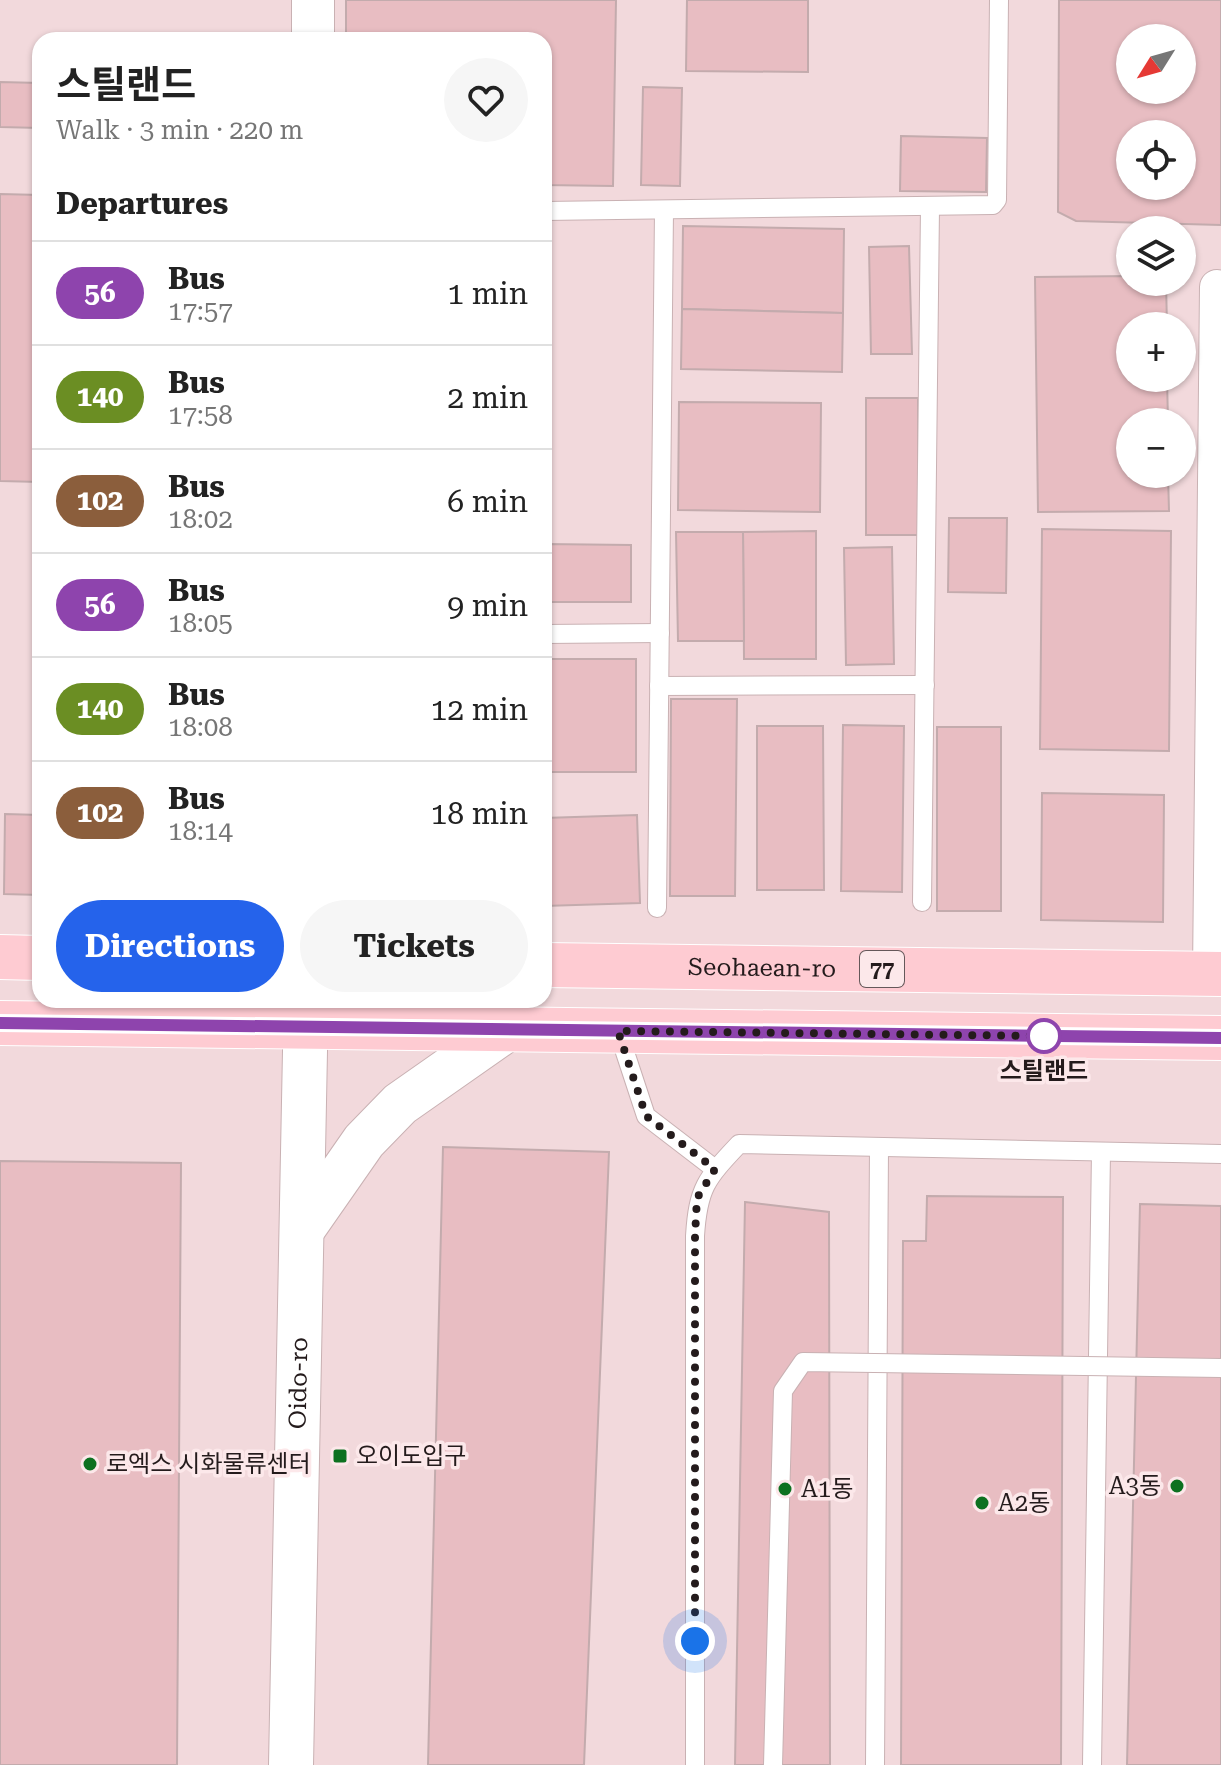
<!DOCTYPE html>
<meta charset="utf-8">
<style>
body{margin:0;font-family:"Roboto Serif","Noto Sans KR",serif;background:#f6f6f6;color:#222;height:100vh;display:flex;flex-direction:column;font-size:30px;white-space:nowrap}
*{box-sizing:border-box;margin:0}
p{font-size:26px;color:#767676}
.icon{flex:none;width:44px;height:44px;fill:none;stroke:currentColor;stroke-width:2;stroke-linecap:round;stroke-linejoin:round}
.map{position:relative;flex:1;overflow:hidden}
.drawer{position:absolute;left:32px;top:32px;width:520px;height:976px;display:flex;flex-direction:column;background:#fff;border-radius:24px;box-shadow:0 2px 6px #0004}
.drawer>*{flex:none}
.badge{padding:0 16px;border-radius:26px;font-size:28px;line-height:52px}
.needle{width:52px;rotate:233deg}
.tools{position:absolute;left:1116px;top:24px;display:grid;gap:16px}
.tools a{display:grid;place-items:center;width:80px;height:80px;border-radius:50%;background:#fff;box-shadow:0 2px 6px #0004;font-size:40px}
.you{position:absolute;width:40px;height:40px;margin:-20px;border:6px solid #fff;border-radius:50%;background:#1a73e8;box-shadow:0 0 0 12px #1a73e833}
.map>.badge{position:absolute;translate:-50% -50%;box-shadow:0 0 0 4px #fff}
h2{padding:0 24px;font-size:30px;line-height:72px}
.round{display:grid;place-items:center;flex:none;width:84px;height:84px;border-radius:42px;background:#f6f6f6}
.head{display:flex;align-items:center;justify-content:space-between;height:136px;padding:0 24px}
h1{font-size:38px;font-weight:700;line-height:60px}
.primary-button{display:flex;gap:16px;margin-top:auto;padding:16px 24px}
.primary-button a{flex:1;height:92px;border-radius:48px;background:#2563eb;color:#fff;font-size:32px;font-weight:700;line-height:92px;text-align:center}
.primary-button a+a{background:#f6f6f6;color:#222}
ul{padding:0;list-style:none}
li{display:flex;align-items:center;gap:24px;height:104px;padding:0 24px;border-top:2px solid #e0e0e0}
li div{flex:1}
li b{display:block;font-size:30px}
li em{font-style:normal}
li .badge{min-width:88px;font-weight:700;text-align:center}
.map>svg:first-child{display:block}
</style>
<div class="map">
<svg width="1221" height="1765" viewBox="0 0 1221 1765">
<rect width="100%" height="100%" fill="#f2d9dc"/>
<!-- building -->
<g fill="#e8bdc2" stroke="#c3abad" stroke-width="2" fill-rule="evenodd">
<path d="M346 0H616L613 186 544 185V40H346Z"/>
<path d="M687 0H808V72L686 71Z"/>
<path d="M1059 0H1221V225L1076 221 1058 212ZM1130 38H1182V90H1130ZM1130 134H1182V186H1130Z"/>
<path d="M0 82 40 83V128L0 127Z"/>
<path d="M643 87 682 88 680 186 641 185Z"/>
<path d="M901 136 987 138 986 192 900 191Z"/>
<path d="M0 194 40 195V482L0 481Z"/>
<path d="M683 226 844 229 843 313 682 309Z"/>
<path d="M909 246 912 354H871L869 247Z"/>
<path d="M1130 276V282H1166L1167 326H1130V378H1167L1168 422H1130V474H1168L1169 511 1038 512 1035 277Z"/>
<path d="M682 309 843 313 842 372 681 369Z"/>
<rect x="866" y="398" width="52" height="137"/>
<path d="M679 402 821 403 820 512 678 510Z"/>
<path d="M949 518H1007L1006 593 948 592Z"/>
<path d="M1042 529 1171 531 1169 751 1040 749Z"/>
<path d="M816 531V659H744L743 532Z"/>
<path d="M676 532H743L744 641H678Z"/>
<path d="M544 544 631 545V602H544Z"/>
<path d="M892 547 894 664 846 665 844 548Z"/>
<rect x="544" y="659" width="92" height="113"/>
<path d="M671 699H737L735 896H670Z"/>
<path d="M843 725 904 726 902 892 841 891Z"/>
<path d="M757 726H823L824 890H757Z"/>
<rect x="937" y="727" width="64" height="184"/>
<path d="M1042 793 1164 795 1163 922 1041 920Z"/>
<path d="M5 814 40 815V895L4 894Z"/>
<path d="M637 815 640 903 544 906V818Z"/>
<path d="M443 1147 609 1152 584 1765H428Z"/>
<path d="M0 1161 181 1163 177 1765H0Z"/>
<path d="M927 1196 1063 1197 1061 1765H901L903 1241H926Z"/>
<path d="M745 1202 829 1212 830 1765H735Z"/>
<path d="M1140 1204 1221 1206V1765H1127Z"/>
</g>
<g fill="none" stroke-linecap="round" stroke-linejoin="round">
<!-- service casing -->
<g stroke="#c9b1b3" stroke-width="20">
<g id="service">
<path d="M544 211 993 205 997 200 999 0"/>
<path d="M544 634 660 633"/>
<path d="M659 686 925 685"/>
<path d="M922 902 930 207"/>
<path d="M657 908 664 210"/>
<path d="M618 1031 646 1116 715 1169"/>
<path d="M695 1765V1236C698 1188 706 1179 739 1144L1221 1154"/>
<path d="M875 1765 879 1147"/>
<path d="M1092 1765 1101 1152"/>
</g>
</g>
<!-- minor casing -->
<g stroke="#c9b1b3" stroke-width="36">
<path id="minor" d="M1210 974 1217 287"/>
</g>
<!-- tertiary casing -->
<g stroke="#c9b1b3" stroke-width="44">
<path id="tertiary" d="M313 40V0"/>
</g>
<!-- secondary casing -->
<g stroke="#c9b1b3" stroke-width="46">
<g id="secondary">
<path d="M302 1230 364 1141 400 1104 507 1029"/>
<path id="s1" d="M291 1765 306 1000"/>
</g>
</g>
<!-- primary casing -->
<g stroke="#fff" stroke-width="46">
<g id="primary">
<path d="M0 957 40 958"/>
<path id="s2" d="M544 965 1221 974"/>
<path d="M0 1023 1221 1038"/>
</g>
</g>
<!-- service -->
<use href="#service" stroke="#fff" stroke-width="18"/>
<!-- minor -->
<use href="#minor" stroke="#fff" stroke-width="34"/>
<!-- tertiary -->
<use href="#tertiary" stroke="#fff" stroke-width="42"/>
<!-- secondary -->
<use href="#secondary" stroke="#fff" stroke-width="44"/>
<!-- primary -->
<use href="#primary" stroke="#fecbd2" stroke-width="44"/>
<!-- service-bridge casing -->
<g stroke="#c9b1b3" stroke-width="20" stroke-linecap="butt">
<path id="service-bridge" d="M773 1765 783 1391 803 1362 1221 1368"/>
</g>
<!-- service-bridge -->
<use href="#service-bridge" stroke="#fff" stroke-width="18"/>
</g>
<g fill="none" stroke-linecap="round" stroke-linejoin="round">
<!-- line casing -->
<g stroke="#fff" stroke-width="18">
<path id="line" d="M0 1023 1221 1038"/>
</g>
<!-- line -->
<use href="#line" stroke="#8e44ad" stroke-width="12"/>
<!-- walk -->
<path stroke="#241b1c" stroke-width="8" stroke-dasharray="0 14.4" d="M695 1641V1236L697 1198 715 1169 646 1116 618 1031 1044 1036"/>
</g>
<!-- markers -->
<circle fill="#fff" stroke="#8e44ad" stroke-width="4" cx="1044" cy="1036" r="16"/>
<g fill="#0d7120" stroke="#fce8ea" stroke-width="3">
<rect x="332" y="1448" width="16" height="16" rx="4"/>
<circle cx="90" cy="1464" r="8"/>
<circle cx="1177" cy="1486" r="8"/>
<circle cx="785" cy="1489" r="8"/>
<circle cx="982" cy="1503" r="8"/>
</g>
<g text-anchor="middle" stroke-width="7" stroke-linejoin="round" paint-order="stroke">
<!-- shield labels -->
<rect fill="#fce8ea" stroke="#65585a" stroke-width="2" x="860" y="951" width="44" height="36" rx="6"/>
<g font-size="22" font-weight="bold" fill="#241b1c">
<text x="882" y="977">77</text>
</g>
<!-- street labels -->
<g font-size="24" fill="#241b1c" stroke="#fce8ea">
<text dy="8" stroke="none"><textPath href="#s2" startOffset="218">Seohaean-ro</textPath></text>
<text dy="8" stroke="none"><textPath href="#s1" startOffset="382">Oido-ro</textPath></text>
</g>
<!-- stop labels -->
<g font-size="24" font-weight="bold" fill="#241b1c" stroke="#fce8ea">
<text x="1044" y="1079">스틸랜드</text>
</g>
<!-- poi labels -->
<g font-size="24" fill="#241b1c" stroke="#fce8ea" text-anchor="start">
<text x="356" y="1464">오이도입구</text>
<text x="106" y="1472">로엑스 시화물류센터</text>
<text x="1161" y="1494" text-anchor="end">A3동</text>
<text x="801" y="1497">A1동</text>
<text x="998" y="1511">A2동</text>
</g>
</g>
</svg>
<div class="tools">
<a><svg class="needle" viewBox="-14 -14 28 28"><path d="M0-13l5 13h-10z" fill="#e53935"/><path d="M0 13l5-13h-10z" fill="#767676"/></svg></a>
<a><svg class="icon" aria-label="locate" viewBox="0 0 24 24"><circle cx="12" cy="12" r="6"/><path d="M12 2v4M12 18v4M2 12h4M18 12h4"/></svg></a>
<a><svg class="icon" aria-label="layers" viewBox="0 0 24 24"><path d="M12 4l9 5-9 5-9-5zM3 14l9 5 9-5"/></svg></a>
<a>+</a>
<a>−</a>
</div>
<div class="you" style="left:695px;top:1641px"></div>
<section class="drawer">
<div class="head"><div><h1>스틸랜드</h1><p>Walk · 3 min · 220 m</p></div><a class="round"><svg class="icon" aria-label="heart" viewBox="0 0 24 24"><path d="M12 20l-8-8c-3-5 5-10 8-4 3-6 11-1 8 4z"/></svg></a></div>
<h2>Departures</h2>
<ul>
<li><span class="badge" style="background:#8e44ad;color:#fff">56</span><div><b>Bus</b><p>17:57</p></div><em>1 min</em></li>
<li><span class="badge" style="background:#6b8e23;color:#fff">140</span><div><b>Bus</b><p>17:58</p></div><em>2 min</em></li>
<li><span class="badge" style="background:#8b5e3c;color:#fff">102</span><div><b>Bus</b><p>18:02</p></div><em>6 min</em></li>
<li><span class="badge" style="background:#8e44ad;color:#fff">56</span><div><b>Bus</b><p>18:05</p></div><em>9 min</em></li>
<li><span class="badge" style="background:#6b8e23;color:#fff">140</span><div><b>Bus</b><p>18:08</p></div><em>12 min</em></li>
<li><span class="badge" style="background:#8b5e3c;color:#fff">102</span><div><b>Bus</b><p>18:14</p></div><em>18 min</em></li>
</ul>
<div class="primary-button"><a>Directions</a><a>Tickets</a></div>
</section>
</div>
